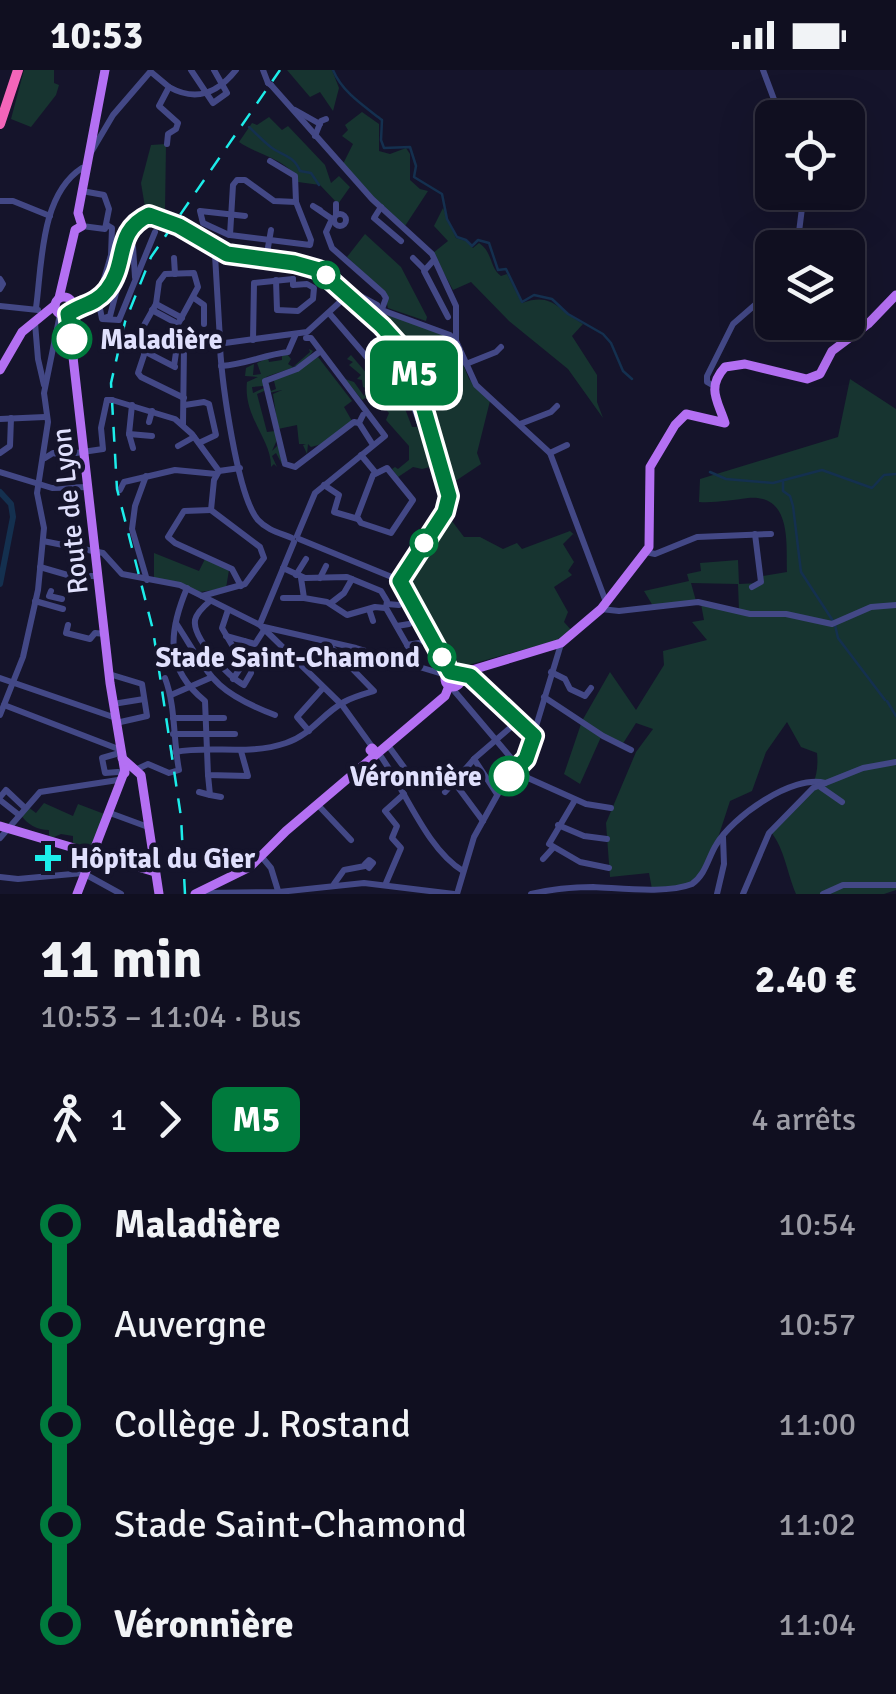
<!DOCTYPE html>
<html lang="fr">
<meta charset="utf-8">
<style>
body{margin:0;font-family:Signika,sans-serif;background:#1e1d2d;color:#f1f3f6;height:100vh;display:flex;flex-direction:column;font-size:38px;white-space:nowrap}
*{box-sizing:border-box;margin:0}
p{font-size:32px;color:#9c9ca5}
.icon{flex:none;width:55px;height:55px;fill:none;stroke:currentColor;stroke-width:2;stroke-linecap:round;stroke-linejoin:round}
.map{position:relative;height:824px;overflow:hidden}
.sheet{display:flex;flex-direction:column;background:#100f20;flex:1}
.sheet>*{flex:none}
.badge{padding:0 20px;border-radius:15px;font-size:35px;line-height:65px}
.fabs{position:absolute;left:755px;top:30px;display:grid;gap:20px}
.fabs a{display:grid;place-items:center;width:110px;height:110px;border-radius:15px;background:#100f20;box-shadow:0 10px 40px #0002,0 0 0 2px #302f3e;font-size:50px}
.map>.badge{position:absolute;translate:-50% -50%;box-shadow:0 0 0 5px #fff}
.legs{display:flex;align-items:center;gap:15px;height:110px;padding:0 40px;font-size:32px}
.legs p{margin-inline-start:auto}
.headline{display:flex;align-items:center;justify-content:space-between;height:170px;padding:0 40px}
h1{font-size:55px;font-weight:700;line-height:75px}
ul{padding:0 40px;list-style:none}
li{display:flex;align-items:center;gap:35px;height:100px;font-size:38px}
li i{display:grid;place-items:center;width:15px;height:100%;margin:0 12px;background:currentColor}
li i::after{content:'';width:25px;height:25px;margin:-12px;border:8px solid;border-radius:50%;background:#100f20}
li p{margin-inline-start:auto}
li:first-child i{background:linear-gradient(#0000 50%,currentColor 0)}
li:last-child i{background:linear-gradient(currentColor 50%,#0000 0)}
.status{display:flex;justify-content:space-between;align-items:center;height:70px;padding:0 50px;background:#100f20;direction:ltr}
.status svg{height:28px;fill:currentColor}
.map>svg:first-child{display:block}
</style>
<div class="status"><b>10:53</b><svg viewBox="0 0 49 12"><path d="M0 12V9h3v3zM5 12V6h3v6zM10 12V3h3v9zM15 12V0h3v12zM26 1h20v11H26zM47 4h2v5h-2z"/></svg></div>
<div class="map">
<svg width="896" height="824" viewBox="0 0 896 824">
<rect width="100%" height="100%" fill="#15142b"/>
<!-- green -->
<g fill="#173430">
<path d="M24 0H54V13L59 15 56 25 31 57 11 49Z"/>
<path d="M287 0H332L339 18 333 41 320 22 310 27Z"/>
<path d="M362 42 379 54V81L390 84 406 78 410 84V110L420 119 428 121 405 156 372 127 343 94 353 74 342 66 348 60 345 55Z"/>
<path d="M269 47 282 60 288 56 325 95 331 113 339 106 350 117 338 134 320 115 298 112C291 90 257 85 239 72L252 53 257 55Z"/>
<path d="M166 74 165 141 145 137 141 113 151 75Z"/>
<path d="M443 138 456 168 466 171 473 178 479 173C493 182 489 197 501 206L507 204 522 233C552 222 557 239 583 254L572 266 597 305V332L603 348 568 299 509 251 471 212 453 220 433 183 448 171 434 156Z"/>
<path d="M365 164 401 197 427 247 426 251 388 238 384 222 347 187Z"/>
<path d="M371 238 444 264 455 275 469 309 490 331 477 383 481 394 451 414 411 289 369 241Z"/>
<path d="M309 279 313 281C301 298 287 299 266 307L263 316 252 317 253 323 264 318V321L257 324 267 362 275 361 277 370 272 381 278 375 283 396 276 383 272 386 277 397 274 394 271 397C272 370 243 347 247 312L258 307 245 306 246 298 254 294 253 305 261 304 257 293 268 288 269 292 282 290V286L287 284 291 289 288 294 293 297 310 282Z"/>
<path d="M351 285 368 305 373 301 385 326 399 323 412 357H417L423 371 427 370 434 396 422 399 413 397 398 407 392 399 395 397 398 399 409 390V376L386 350 389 343 377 330 367 327 362 330 345 309 354 312 364 326 368 319 363 317 362 310 357 309 361 305 349 295 353 292 347 289Z"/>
<path d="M318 287 352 331 344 337 352 351 322 374 311 377 308 374 307 384 303 375 306 374H299L297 355 278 359 273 324 282 320 269 323 268 311 271 321 276 319 273 307Z"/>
<path d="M850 309 896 339V820L884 824H796C787 803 785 780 771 762 796 736 821 723 817 683L801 677 787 652 766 682 752 721 730 731 715 777 693 814 652 819 649 803 610 807 606 753 636 682 653 659 636 653 622 675 601 667 580 714 564 704 582 651 610 602 636 640 664 595 663 581 707 570 692 552 704 550 701 534 739 540 738 514 691 513 696 531 653 536 644 521 689 511 687 504 701 501 700 493 738 490 739 514 759 513 763 506 787 502C786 473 792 424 748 428 731 430 716 433 699 432L700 409 838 367Z"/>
<path d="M449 447 464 467H480L503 479 517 473 522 479 570 461 580 470 573 464 563 474 574 492 568 501 572 505 554 517 568 542 564 552 573 562 565 568 454 599 405 509 441 451Z"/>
<path d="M154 483 199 501 205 489 229 500 226 518 200 522 154 509Z"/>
<path d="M44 733 73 746 78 734 107 745 89 780 73 775V766L61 764 52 768 49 767V760C37 760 27 754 21 745L28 737 36 743Z"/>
</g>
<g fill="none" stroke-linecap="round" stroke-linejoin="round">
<!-- stream -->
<g stroke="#14304f" stroke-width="2.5">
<path d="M333 0C342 22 364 36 382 50L381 70 384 78 410 77 416 96 414 107 442 124 447 149 457 167 466 170 472 176 478 170 489 173 498 200 506 199 522 232 534 225 552 229 568 244 603 264 611 273 623 301 632 309"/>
<path d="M249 57C257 64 266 75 275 80 286 86 295 88 300 101L311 103 319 115"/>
<path d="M710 402 726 409 773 413 822 400 872 418 884 405 896 404"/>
<path d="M783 412V421L790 426 793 436 801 502 833 551"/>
<path d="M835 555 838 568 885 630"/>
<path d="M887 631 896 646"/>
</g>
<!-- river -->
<path stroke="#14304f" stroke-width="6" d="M0 422 11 434 13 447 0 514"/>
<!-- minor -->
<g stroke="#434886" stroke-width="6">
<path d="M191 0 213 33 227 23 214 0"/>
<path d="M263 0 268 13"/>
<path d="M763 0 781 48"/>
<path d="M151 2 169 17 159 36 178 53 176 59 168 64 167 74"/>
<path d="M271 15 372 129 432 184 456 236V271"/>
<path d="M169 17C196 32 217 24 236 0"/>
<path d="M295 40 320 54"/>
<path d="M315 66 321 51 326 49"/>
<path d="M90 84 113 45 150 2"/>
<path d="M270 91 295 106 296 132"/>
<path d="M237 110H245L274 131 296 132 311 170 310 175 230 165 233 115Z"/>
<path d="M82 121 104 125 109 139 105 159 82 156"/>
<path d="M1 131H13L50 146"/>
<path d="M381 137 374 148 401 171"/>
<path d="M320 140 313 136 332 149 326 162 332 178 383 223 386 228 382 239"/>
<path d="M336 144V134"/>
<circle cx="340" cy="150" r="6"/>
<path d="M107 155 112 158 111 185 104 209 107 215"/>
<path d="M179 156 201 168 215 185 220 270"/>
<path d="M229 165 203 153 200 141 245 146"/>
<path d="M208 174 227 184 299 194 319 200 392 266 404 282 416 308 449 426 445 443 397 511"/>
<path d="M133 177 135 207"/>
<path d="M797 178 804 122"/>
<path d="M174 188 175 204"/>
<path d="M413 188 424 199"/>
<path d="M266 189 271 160"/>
<path d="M433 191 424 201 448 247"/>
<path d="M0 209 3 214 0 219"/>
<path d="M276 210 277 240 298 241 313 229 314 218 307 214 293 215V209"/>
<path d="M349 220 377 235"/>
<path d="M98 228 102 249 119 250 155 162"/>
<path d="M194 228 204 235V254"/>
<path d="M71 231C132 240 103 125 166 149"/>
<path d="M357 231 450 265 456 271 476 315 550 383 606 532"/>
<path d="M156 234 182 248"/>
<path d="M0 236 38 240"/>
<path d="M36 238C42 195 40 125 82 98"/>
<path d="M152 240 178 254"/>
<path d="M71 241 91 232"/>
<path d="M329 243 371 292 383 312"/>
<path d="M104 248 110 246 117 219 112 213"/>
<path d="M35 253 38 289 44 315"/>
<path d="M253 270 254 213 293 209"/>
<path d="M225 273 307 262 352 221"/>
<path d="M373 274 405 313 420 354 431 367"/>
<path d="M179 276 178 254 198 217 194 203 165 204 159 212 156 234 143 257 144 285 138 303 141 307 184 328"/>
<path d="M220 277C222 312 237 426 258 450 267 460 280 463 292 468"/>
<path d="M144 281 175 297"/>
<path d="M318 283 297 299 265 311 285 394 295 397 354 352 359 353"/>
<path d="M466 294 496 282 501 277"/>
<path d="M174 296 177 276 218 274"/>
<path d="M221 296C248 294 263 285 288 282L295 266"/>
<path d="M714 316 707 312V306L733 254 772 220"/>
<path d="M112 330 175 349 192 364 219 401"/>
<path d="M132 335 129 364 133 378"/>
<path d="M185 335 204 332 209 334 216 365 199 373"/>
<path d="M363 345 359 353 373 375"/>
<path d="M0 349 45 347"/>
<path d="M149 352 152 341"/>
<path d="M183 354 184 276"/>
<path d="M520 354 551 342 557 336"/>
<path d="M129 364 152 366"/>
<path d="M178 376 194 367"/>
<path d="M0 383 10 376 11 348"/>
<path d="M550 383 567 375"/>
<path d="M361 385 375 402"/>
<path d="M45 388 53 383 62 385 103 379 101 358 107 330"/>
<path d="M387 398 413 430 391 463 361 453 357 447 373 405Z"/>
<path d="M219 401 240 398"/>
<path d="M0 402 52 418 89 417"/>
<path d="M146 406 135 436 132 459 147 510"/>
<path d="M324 415 339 425 334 442 358 449"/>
<path d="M120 420 124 412 175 400 216 404"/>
<path d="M211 440 184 441 168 467 175 473 232 499 241 516"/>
<path d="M297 466 315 423 385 366 311 268H306"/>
<path d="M299 469 399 510 450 602"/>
<path d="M43 471 103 483 122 504 180 515 260 555 342 635 373 678"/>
<path d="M646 482 655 484 697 467 771 464"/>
<path d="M40 497 71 506H99"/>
<path d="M283 498 305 508 347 507 381 521 387 531 386 538 414 587V594"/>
<path d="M296 505 306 489"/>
<path d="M301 508 304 528 327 532 347 545 375 537 385 538"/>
<path d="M320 508 326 496"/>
<path d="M752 517 761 512 755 464"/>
<path d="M187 518C168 563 165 599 205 631L208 705 248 706 241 681"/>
<path d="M51 521 49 526 62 529"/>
<path d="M202 526 245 514 264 488 260 477 211 440 214 410 219 401"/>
<path d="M283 528H304"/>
<path d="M35 531 63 539"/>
<path d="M210 531C204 536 197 542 195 550 192 568 229 607 244 615L251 603"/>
<path d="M331 533 344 523 352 509"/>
<path d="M387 534 399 535"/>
<path d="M369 539 373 551"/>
<path d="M601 539 619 541 698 532 750 544H786L832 554 871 537 896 535"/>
<path d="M228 540 222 558 243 594 233 609"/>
<path d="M176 553C210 606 212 621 275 645"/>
<path d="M260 554 294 472"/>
<path d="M68 555 66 563 90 569 95 563 105 564"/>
<path d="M397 556 409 554"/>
<path d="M264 557 356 578 446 605"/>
<path d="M226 566 244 571 236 580"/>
<path d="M244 571 255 574 264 560"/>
<path d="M407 575 419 573"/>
<path d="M551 602 565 609 570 619 585 626 591 618"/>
<path d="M109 604 142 614 147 646 116 653"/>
<path d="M464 604 475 610 534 666"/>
<path d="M0 608 116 648"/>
<path d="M451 617 528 708 586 734 611 738"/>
<path d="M171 625 210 608"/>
<path d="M544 627 603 666 631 680"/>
<path d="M113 634 144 629"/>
<path d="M4 635 121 680"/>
<path d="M0 645 23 587 38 520 44 458 37 423 48 352 44 323 60 244"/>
<path d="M173 648H224"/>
<path d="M309 661 297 647 323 618"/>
<path d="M173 664H235"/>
<path d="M387 674 406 700"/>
<path d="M377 681C404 716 425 778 463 801"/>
<path d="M175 682C212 675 248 686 286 673 311 665 322 644 344 632 353 627 364 624 374 621L327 573"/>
<path d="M116 684 102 688 105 703 118 702"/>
<path d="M474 689 497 724"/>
<path d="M135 700 148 694 169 703 179 700C173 670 176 637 165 608"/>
<path d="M208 705 210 725 221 727"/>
<path d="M819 716 842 732"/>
<path d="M199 722 210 725"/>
<path d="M445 722 454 712"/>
<path d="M0 727 6 720 25 738"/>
<path d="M0 730 19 745"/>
<path d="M575 730 549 774 580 792 609 798"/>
<path d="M317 734 351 770"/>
<path d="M110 743 148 757"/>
<path d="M483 751 454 712 475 688 518 651"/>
<path d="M558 755 584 766 607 769"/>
<path d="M0 768 40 722 118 710"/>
<path d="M261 786 271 798 279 824"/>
<path d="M543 789 553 778"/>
<path d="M369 790 373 793 369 798 365 794Z"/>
<path d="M0 807 18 809 83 803 121 824"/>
<path d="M386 813 401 778 392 768 397 756 385 741 404 724"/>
<path d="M334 814 344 800 365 796"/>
<path d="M201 823 279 822 364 813 454 824"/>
<path d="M457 824 474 767 504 713 527 686 561 574"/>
<path d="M531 824C552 819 571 817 593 817 620 818 667 824 692 814 706 804 708 788 716 775 732 747 793 704 825 713"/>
<path d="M717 824 724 794 723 767"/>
<path d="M743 824 769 763 813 718 863 698 896 692"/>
<path d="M823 824 843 815H896"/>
</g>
<!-- major -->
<g stroke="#b470f3" stroke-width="9">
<circle cx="64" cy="236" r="9"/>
<path d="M59 228 75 160 82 156 78 143 105 0"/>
<path d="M68 243 110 613 125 703"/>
<path d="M0 300 22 262 55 235"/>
<circle cx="453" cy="609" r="8"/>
<path d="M459 604 561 573 601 539 649 477 650 397 675 355 686 344 725 353C718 331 706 318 725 297L745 294 807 309 820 304 832 281 868 254 896 225"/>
<path d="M372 678 374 680 372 682 370 680Z"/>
<path d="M122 688 141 705 159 824"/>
<path d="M0 756 155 802"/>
<path d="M77 824 125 700"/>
<path d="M195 824 250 797 286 761 445 626 449 616"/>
</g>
<!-- highway -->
<path stroke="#f365b9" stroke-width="10" d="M0 54 18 0"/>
<!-- rail -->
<path stroke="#1cedea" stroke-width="2.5" stroke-dasharray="15 12" stroke-linecap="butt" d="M185 824 181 747 153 560 117 419 111 313 125 252 151 187 280 0"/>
<!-- minor-bridge -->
<g stroke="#434886" stroke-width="6">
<path d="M268 13 271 15"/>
<path d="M166 149 179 156"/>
<path d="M107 330H112"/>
</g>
</g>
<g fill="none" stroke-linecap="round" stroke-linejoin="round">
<!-- line-1 casing -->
<g stroke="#fff" stroke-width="22">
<path id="line-1" d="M72 269 68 244C82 234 95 235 107 220 129 192 113 162 149 145L179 156 227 184 294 193 319 200 382 256 401 277 412 298 449 426 445 442 400 511 450 602 470 606 534 666 526 689 509 706"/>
</g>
<!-- line-1 -->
<use href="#line-1" stroke="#007b3d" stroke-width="15"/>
</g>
<!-- markers -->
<g fill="#fff" stroke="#007b3d" stroke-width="5">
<circle cx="326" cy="205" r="12"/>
<circle cx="72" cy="269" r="18"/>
<circle cx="424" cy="473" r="12"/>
<circle cx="442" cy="587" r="12"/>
<circle cx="509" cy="706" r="18"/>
</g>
<path fill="#1cedea" stroke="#15142b" stroke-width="4" d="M43 773h10v10h10v10h-10v10h-10v-10h-10v-10h10z"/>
<g text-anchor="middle" stroke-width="9" stroke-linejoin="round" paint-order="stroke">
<!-- stop labels -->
<g font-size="28" font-weight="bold" fill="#e0e0fd" stroke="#15142b" text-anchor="end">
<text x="100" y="279" text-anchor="start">Maladière</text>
<text x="420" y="597">Stade Saint-Chamond</text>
<text x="482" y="716">Véronnière</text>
</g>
<!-- street labels -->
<g font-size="28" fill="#e0e0fd" stroke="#15142b">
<text transform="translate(69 441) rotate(-96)" y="10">Route de Lyon</text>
</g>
<!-- poi labels -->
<g font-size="28" font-weight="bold" fill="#e0e0fd" stroke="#15142b" text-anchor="start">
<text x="70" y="798">Hôpital du Gier</text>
</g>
</g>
</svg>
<div class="fabs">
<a><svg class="icon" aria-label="locate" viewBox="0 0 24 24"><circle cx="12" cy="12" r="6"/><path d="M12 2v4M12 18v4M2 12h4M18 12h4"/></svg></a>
<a><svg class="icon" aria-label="layers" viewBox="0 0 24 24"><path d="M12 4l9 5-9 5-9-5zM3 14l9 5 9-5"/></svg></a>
</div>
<b class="badge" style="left:414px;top:303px;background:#007b3d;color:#fff">M5</b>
</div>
<section class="sheet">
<div class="headline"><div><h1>11 min</h1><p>10:53 – 11:04 · Bus</p></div><b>2.40 €</b></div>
<div class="legs"><svg class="icon" aria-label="walk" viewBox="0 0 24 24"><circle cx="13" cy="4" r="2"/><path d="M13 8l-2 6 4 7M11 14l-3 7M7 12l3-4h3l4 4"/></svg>1<svg class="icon" aria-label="forward" viewBox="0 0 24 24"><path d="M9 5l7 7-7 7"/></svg><b class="badge" style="background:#007b3d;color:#fff">M5</b><p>4 arrêts</p></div>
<ul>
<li><i style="color:#007b3d"></i><b>Maladière</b><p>10:54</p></li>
<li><i style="color:#007b3d"></i><span>Auvergne</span><p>10:57</p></li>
<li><i style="color:#007b3d"></i><span>Collège J. Rostand</span><p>11:00</p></li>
<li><i style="color:#007b3d"></i><span>Stade Saint-Chamond</span><p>11:02</p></li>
<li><i style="color:#007b3d"></i><b>Véronnière</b><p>11:04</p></li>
</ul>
</section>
